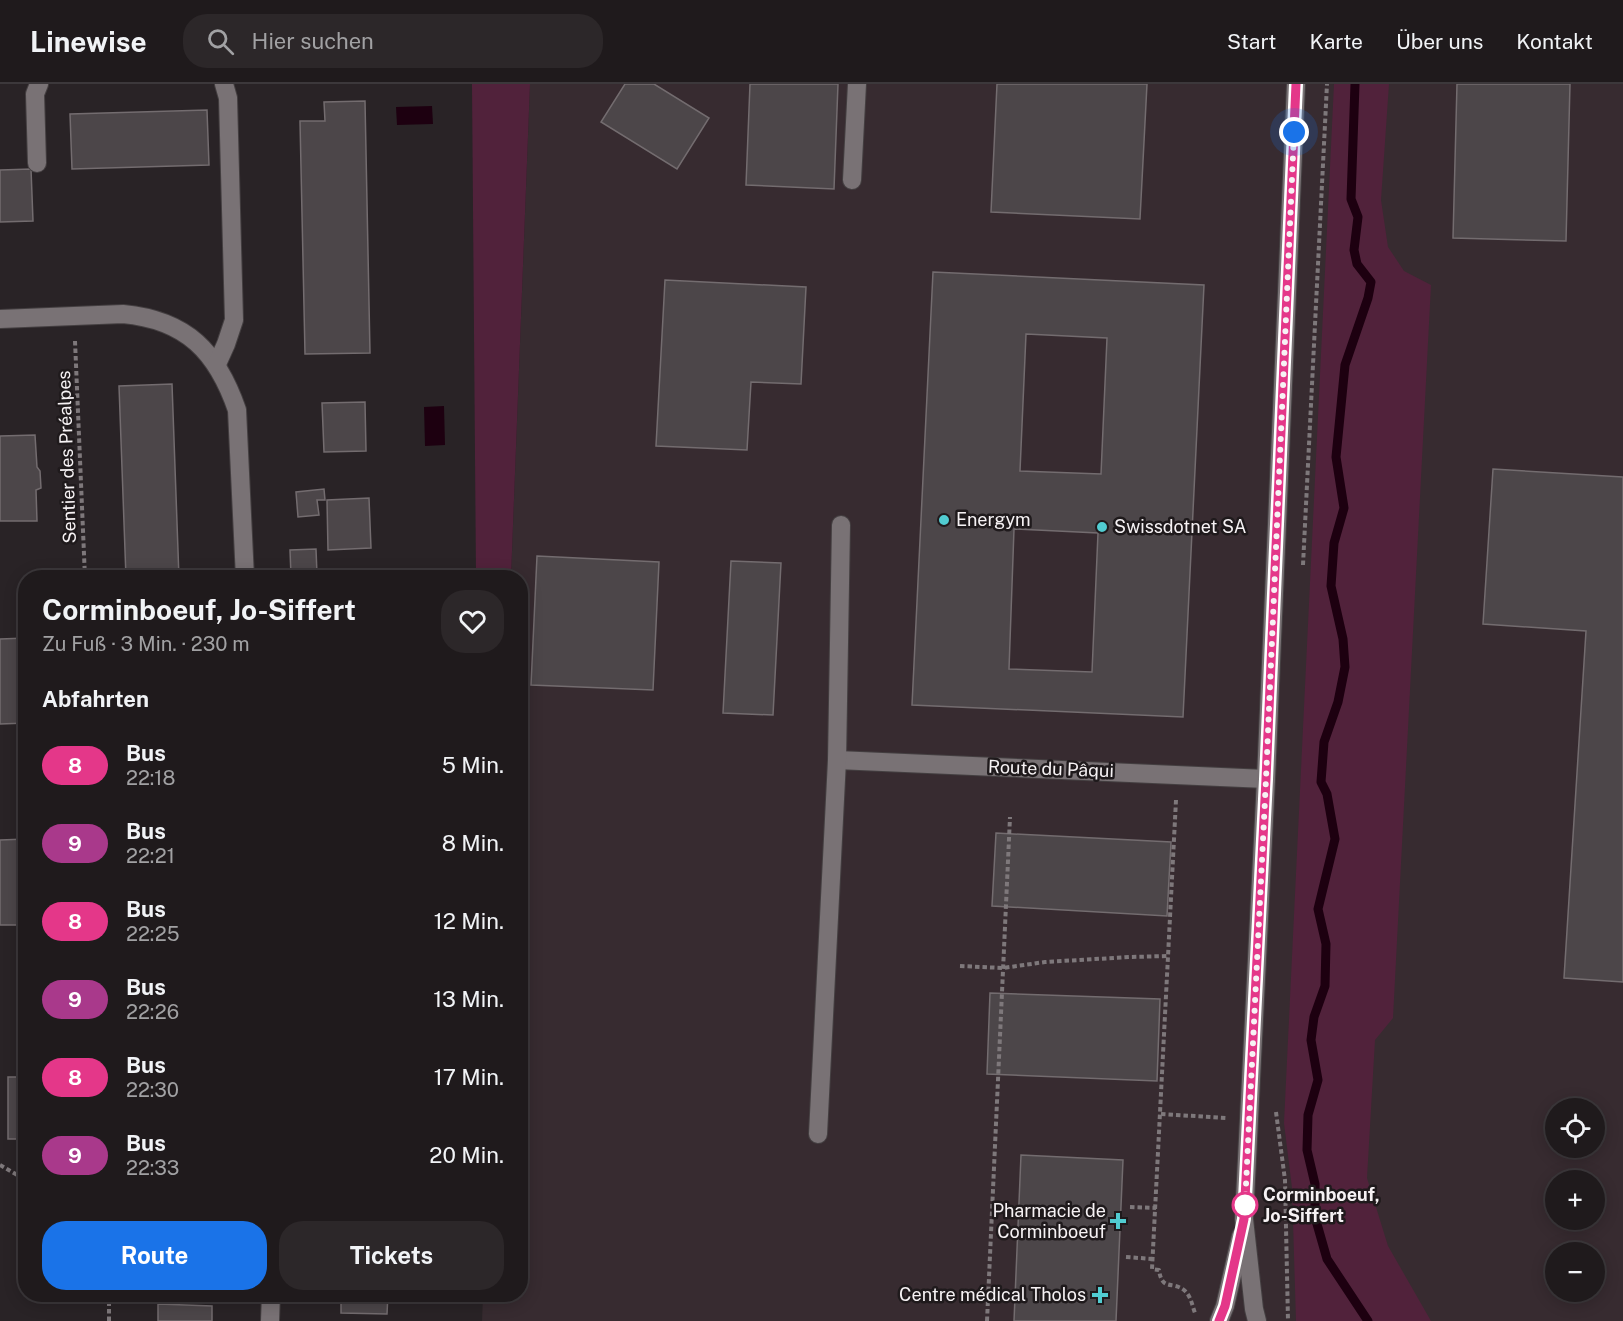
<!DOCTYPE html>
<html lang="de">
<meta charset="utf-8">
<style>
body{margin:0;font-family:"Public Sans",sans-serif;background:#2c2729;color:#f1f3f6;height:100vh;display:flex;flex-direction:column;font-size:22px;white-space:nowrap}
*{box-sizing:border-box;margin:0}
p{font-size:20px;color:#a1a1a3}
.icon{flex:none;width:33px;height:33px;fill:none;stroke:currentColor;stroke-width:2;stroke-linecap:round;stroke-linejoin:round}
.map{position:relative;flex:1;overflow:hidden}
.details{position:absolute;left:18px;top:486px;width:510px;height:732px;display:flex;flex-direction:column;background:#1f1a1c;border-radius:24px;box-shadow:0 3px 15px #0003,0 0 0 2px #3c383b}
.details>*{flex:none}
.badge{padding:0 12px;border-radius:20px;font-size:21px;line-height:39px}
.buttons{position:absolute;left:1545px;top:1014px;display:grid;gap:12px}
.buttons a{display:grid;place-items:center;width:60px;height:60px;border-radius:50%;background:#1f1a1c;box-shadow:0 3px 15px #0003,0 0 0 2px #3c383b;font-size:30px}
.you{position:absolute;width:30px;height:30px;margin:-15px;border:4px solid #fff;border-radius:50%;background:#1a73e8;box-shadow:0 0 0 9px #1a73e833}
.map>.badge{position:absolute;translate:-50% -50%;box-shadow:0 0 0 3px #fff}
h2{padding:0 24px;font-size:22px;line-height:54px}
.round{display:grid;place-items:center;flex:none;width:63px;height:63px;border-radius:24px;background:#2c2729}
.overview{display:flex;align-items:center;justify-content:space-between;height:102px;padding:0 24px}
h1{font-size:28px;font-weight:700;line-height:45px}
.cta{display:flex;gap:12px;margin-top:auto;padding:12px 24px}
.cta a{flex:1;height:69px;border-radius:24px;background:#1a73e8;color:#fff;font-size:24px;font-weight:700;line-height:69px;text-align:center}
.cta a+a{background:#2c2729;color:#f1f3f6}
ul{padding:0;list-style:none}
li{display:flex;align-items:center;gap:18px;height:78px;padding:0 24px}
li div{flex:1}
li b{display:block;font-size:22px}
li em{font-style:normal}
li .badge{min-width:66px;font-weight:700;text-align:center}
header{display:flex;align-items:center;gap:36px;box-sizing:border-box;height:84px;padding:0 30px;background:#1f1a1c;border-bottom:2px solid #3c383b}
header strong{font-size:28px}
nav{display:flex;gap:33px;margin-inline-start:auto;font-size:21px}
.search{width:420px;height:54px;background:#2c2729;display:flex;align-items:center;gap:15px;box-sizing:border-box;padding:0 21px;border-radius:24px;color:#a1a1a3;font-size:22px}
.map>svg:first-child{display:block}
</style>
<header>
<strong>Linewise</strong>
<div class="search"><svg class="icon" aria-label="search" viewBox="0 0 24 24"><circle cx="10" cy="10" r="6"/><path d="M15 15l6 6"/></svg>Hier suchen</div>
<nav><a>Start</a><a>Karte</a><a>Über uns</a><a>Kontakt</a></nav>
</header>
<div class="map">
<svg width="1623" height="1237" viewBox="0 0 1623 1237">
<rect width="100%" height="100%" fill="#292326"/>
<!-- built -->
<path fill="#372b30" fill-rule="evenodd" d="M530 0H1623V1237H482L483 1211 520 1210V494L511 493ZM1556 1024H1594V1064H1556ZM1556 1096H1594V1136H1556ZM1556 1168H1594V1208H1556Z"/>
<!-- green -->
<g fill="#51223b">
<path d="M472 0H530L511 493H476Z"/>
<path d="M1334 0H1389L1381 116 1388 163 1404 187 1431 201 1393 934 1375 956 1367 1094 1388 1162 1431 1237H1296L1292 1104 1284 1039Z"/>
</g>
<!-- water -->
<g fill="#1d0010">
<path d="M432 22 433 40 397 41 396 23Z"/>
<path d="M444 322 445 361 425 362 424 323Z"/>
</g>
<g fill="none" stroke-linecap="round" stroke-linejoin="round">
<!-- stream -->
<path stroke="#1d0010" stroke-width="9" d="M1355 0 1351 115 1358 133 1354 166 1357 180 1371 198 1368 214 1345 281 1336 373 1344 424 1334 459 1331 502 1343 555 1345 583 1338 618 1324 658 1321 698 1327 710 1335 755 1318 825 1326 860 1325 902 1314 933 1311 956 1318 996 1308 1031 1307 1066 1315 1100V1133L1327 1175 1368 1237"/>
</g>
<!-- building -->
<g fill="#4c4649" stroke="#736c6f" stroke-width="1.5" fill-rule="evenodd">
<path d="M625 0H654L709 34 677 85 601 38Z"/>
<path d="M750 0H838L834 105 746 101Z"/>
<path d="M997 0H1147L1140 135 991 128Z"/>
<path d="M1457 0H1570L1566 157 1453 154Z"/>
<path d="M365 17 370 269 305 270 300 37H325L324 18Z"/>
<path d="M207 26 209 81 72 85 70 30Z"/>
<path d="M31 85 33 137 0 138V86Z"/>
<path d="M933 188 1204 201 1183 633 912 621ZM1026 250 1107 254 1101 390 1020 387ZM1014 445 1098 449 1092 588 1009 585Z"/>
<path d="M665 196 806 203 801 300 751 298 747 366 656 362Z"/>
<path d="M172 300 179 494H126L119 302Z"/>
<path d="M365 318 366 367 324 368 322 319Z"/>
<path d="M35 351 37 383 40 387 41 404 36 406 37 437H0V352Z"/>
<path d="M1493 385 1623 393V898L1564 894 1586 547 1483 540Z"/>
<path d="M324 405 325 416H317L319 431 298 433 296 408Z"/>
<path d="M369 414 371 464 328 466 327 416Z"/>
<path d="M316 465 317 490 291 492 290 466Z"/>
<path d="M537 472 659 478 653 606 531 601Z"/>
<path d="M731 477 781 479 773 631 723 629Z"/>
<path d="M26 554V639L0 640V555Z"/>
<path d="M996 749 1171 758 1167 832 992 822Z"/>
<path d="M26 755V841H0V756Z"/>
<path d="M990 909 1160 915 1157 997 987 990Z"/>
<rect x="8" y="993" width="18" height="62"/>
<path d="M1021 1071 1123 1076 1116 1237H1014Z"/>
<path d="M302 1210H329V1214L302 1213Z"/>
<path d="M388 1210 387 1230 341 1229V1210Z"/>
<path d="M158 1220 212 1222V1237H158Z"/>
</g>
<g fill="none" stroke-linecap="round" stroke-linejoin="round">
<!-- minor casing -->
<g stroke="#443f41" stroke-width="20">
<g id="minor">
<path d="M37 79 35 10 39 0"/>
<path d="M852 96 857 0"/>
<path d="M0 235 123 230C187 236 217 268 237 326L245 494"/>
<path d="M217 280 226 260 234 236 228 14 224 0"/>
<path d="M837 676 1266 695"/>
<path d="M818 1050 837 676 841 441"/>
<path d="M270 1237 271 1210"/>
<path d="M1219 1237 1225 1222 1241 1152"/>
<path d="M1257 1237 1254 1225 1244 1135 1266 695 1296 0"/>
</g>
</g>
<!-- path -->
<g stroke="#7e787b" stroke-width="4" stroke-dasharray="4.5 3" stroke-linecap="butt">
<path d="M75 257 85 494"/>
<path d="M1303 481 1327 0"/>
<path d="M1176 716 1152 1185 1159 1186C1162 1207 1172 1197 1184 1206 1191 1212 1192 1221 1195 1229"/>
<path d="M960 882 1003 884 1045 878 1130 873 1168 872"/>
<path d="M1276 1028 1285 1096 1288 1237"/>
<path d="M1161 1030 1226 1034"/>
<path d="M0 1081 26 1096"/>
<path d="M1130 1123 1156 1124"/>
<path d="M1126 1173 1153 1175"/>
<path d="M109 1237V1210"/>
<path d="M987 1237 1010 733"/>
</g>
<!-- minor -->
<use href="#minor" stroke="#797275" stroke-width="18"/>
</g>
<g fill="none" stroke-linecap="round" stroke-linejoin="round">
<!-- line casing -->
<g stroke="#fff" stroke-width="14">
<path id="line" d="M1219 1237 1225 1222 1244 1135 1266 695 1296 0"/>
</g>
<!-- line -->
<use href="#line" stroke="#e43789" stroke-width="9"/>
<!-- walk -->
<path stroke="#f6f2f4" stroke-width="6" stroke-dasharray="0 10.8" d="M1245 1121 1266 695 1294 48"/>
</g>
<!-- markers -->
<g fill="#51ccd1" stroke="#1f1a1c" stroke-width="2">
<circle cx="944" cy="436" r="6"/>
<circle cx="1102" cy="443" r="6"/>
<path d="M1115 1128h6v6h6v6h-6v6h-6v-6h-6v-6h6z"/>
<path d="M1097 1202h6v6h6v6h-6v6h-6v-6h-6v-6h6z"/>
</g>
<circle fill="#fff" stroke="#e43789" stroke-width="3" cx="1245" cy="1121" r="12"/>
<g text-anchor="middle" stroke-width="5" stroke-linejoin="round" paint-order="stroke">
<!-- street labels -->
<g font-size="18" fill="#f6f2f4" stroke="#1f1a1c">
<text transform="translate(67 373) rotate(-92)" y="6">Sentier des Préalpes</text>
<text transform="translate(1051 685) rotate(2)" y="6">Route du Pâqui</text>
</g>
<!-- poi labels -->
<g font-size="18" fill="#f6f2f4" stroke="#1f1a1c" text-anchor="start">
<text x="956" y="442">Energym</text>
<text x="1114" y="449">Swissdotnet SA</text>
<text x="1106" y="1133" text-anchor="end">Pharmacie de<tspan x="1106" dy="21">Corminboeuf</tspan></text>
<text x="1086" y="1217" text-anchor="end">Centre médical Tholos</text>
</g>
<!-- stop labels -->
<g font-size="18" font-weight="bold" fill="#f6f2f4" stroke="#1f1a1c" text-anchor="start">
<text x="1263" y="1117">Corminboeuf,<tspan x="1263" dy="21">Jo-Siffert</tspan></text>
</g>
</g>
</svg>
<div class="buttons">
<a><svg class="icon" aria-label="locate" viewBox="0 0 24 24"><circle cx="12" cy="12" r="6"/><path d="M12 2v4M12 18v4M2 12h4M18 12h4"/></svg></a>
<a>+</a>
<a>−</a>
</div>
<div class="you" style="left:1294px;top:48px"></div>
<section class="details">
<div class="overview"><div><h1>Corminboeuf, Jo-Siffert</h1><p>Zu Fuß · 3 Min. · 230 m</p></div><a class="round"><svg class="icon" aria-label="heart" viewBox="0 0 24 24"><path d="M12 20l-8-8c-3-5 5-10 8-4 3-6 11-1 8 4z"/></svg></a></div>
<h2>Abfahrten</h2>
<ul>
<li><span class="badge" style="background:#e43789;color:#fff">8</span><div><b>Bus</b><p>22:18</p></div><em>5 Min.</em></li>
<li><span class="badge" style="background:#a9398b;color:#fff">9</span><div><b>Bus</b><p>22:21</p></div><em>8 Min.</em></li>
<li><span class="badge" style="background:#e43789;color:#fff">8</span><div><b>Bus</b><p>22:25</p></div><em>12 Min.</em></li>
<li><span class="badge" style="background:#a9398b;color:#fff">9</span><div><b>Bus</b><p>22:26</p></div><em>13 Min.</em></li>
<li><span class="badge" style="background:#e43789;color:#fff">8</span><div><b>Bus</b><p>22:30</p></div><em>17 Min.</em></li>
<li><span class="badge" style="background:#a9398b;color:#fff">9</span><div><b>Bus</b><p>22:33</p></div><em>20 Min.</em></li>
</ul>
<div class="cta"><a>Route</a><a>Tickets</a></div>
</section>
</div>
